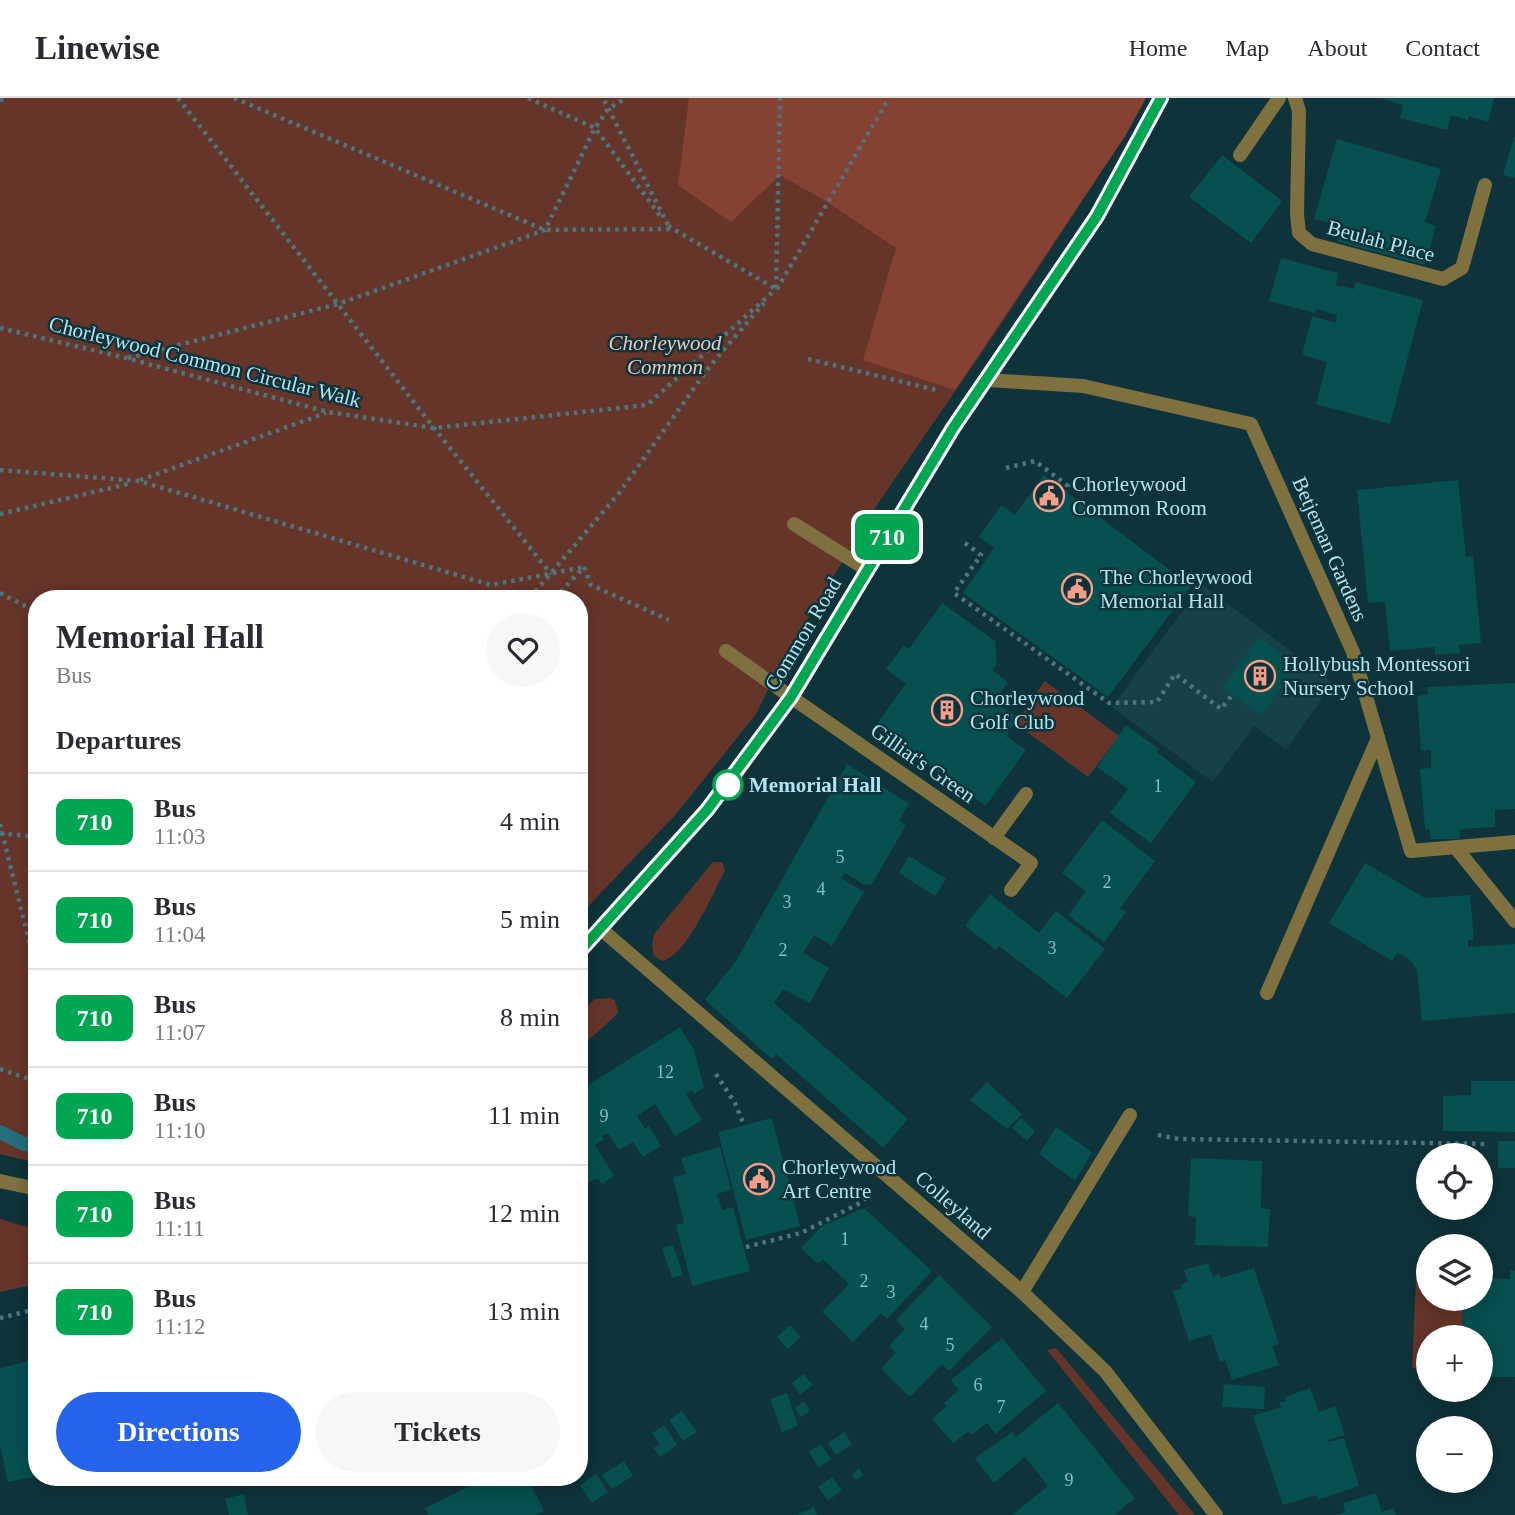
<!DOCTYPE html>
<meta charset="utf-8">
<style>
body{margin:0;font-family:"Times New Roman",serif;background:#f7f7f7;color:#2b2b33;height:100vh;display:flex;flex-direction:column;font-size:26px;white-space:nowrap}
*{box-sizing:border-box;margin:0}
p{font-size:23px;color:#7c7c81}
.icon{flex:none;width:38px;height:38px;fill:none;stroke:currentColor;stroke-width:2;stroke-linecap:round;stroke-linejoin:round}
.map{position:relative;flex:1;overflow:hidden}
.panel{position:absolute;left:28px;top:492px;width:560px;height:896px;display:flex;flex-direction:column;background:#fff;border-radius:28px;box-shadow:0 4px 18px #0003}
.panel>*{flex:none}
.badge{padding:0 14px;border-radius:10px;font-size:24px;line-height:46px}
.controls{position:absolute;left:1416px;top:1045px;display:grid;gap:14px}
.controls a{display:grid;place-items:center;width:77px;height:77px;border-radius:50%;background:#fff;box-shadow:0 4px 18px #0003;font-size:35px}
.map>.badge{position:absolute;translate:-50% -50%;box-shadow:0 0 0 4px #fff}
h2{padding:0 28px;font-size:26px;line-height:63px}
.round{display:grid;place-items:center;flex:none;width:74px;height:74px;border-radius:37px;background:#f7f7f7}
.summary{display:flex;align-items:center;justify-content:space-between;height:119px;padding:0 28px}
h1{font-size:33px;font-weight:700;line-height:52px}
.button{display:flex;gap:14px;margin-top:auto;padding:14px 28px}
.button a{flex:1;height:80px;border-radius:42px;background:#2563eb;color:#fff;font-size:28px;font-weight:700;line-height:80px;text-align:center}
.button a+a{background:#f7f7f7;color:#2b2b33}
ul{padding:0;list-style:none}
li{display:flex;align-items:center;gap:21px;height:98px;padding:0 28px;border-top:2px solid #e1e1e2}
li div{flex:1}
li b{display:block;font-size:26px}
li em{font-style:normal}
li .badge{min-width:77px;font-weight:700;text-align:center}
header{display:flex;align-items:center;gap:42px;box-sizing:border-box;height:98px;padding:0 35px;background:#fff;border-bottom:2px solid #e1e1e2}
header strong{font-size:33px}
nav{display:flex;gap:38px;margin-inline-start:auto;font-size:24px}
.map>svg:first-child{display:block}
</style>
<header>
<strong>Linewise</strong>
<nav><a>Home</a><a>Map</a><a>About</a><a>Contact</a></nav>
</header>
<div class="map">
<svg width="1515" height="1417" viewBox="0 0 1515 1417">
<rect width="100%" height="100%" fill="#0e333a"/>
<!-- built -->
<path fill="#164149" d="M1202 486 1333 585 1286 652 1254 628 1213 684 1112 609Z"/>
<!-- green -->
<g fill="#66352a">
<path d="M0 0H1146L1125 38 1004 222 877 407 785 558 756 616 677 715 579 818V500H37V1065L0 1056Z"/>
<path d="M1045 583 1119 638 1088 679 1015 625Z"/>
<path d="M713 764H722L725 772C714 794 686 859 662 863L654 858 652 848 654 836Z"/>
<path d="M609 900 614 901 618 912 617 916 579 951V916L595 901Z"/>
<path d="M0 1121 37 1132V1186L0 1194Z"/>
<path d="M1416 1179H1428V1200L1463 1201 1462 1239H1428V1277L1420 1276V1271L1412 1270Z"/>
<path d="M1056 1250 1195 1417H1179L1047 1252Z"/>
</g>
<!-- forest -->
<path fill="#854233" d="M689 0H1146L1125 38 955 292 863 262 896 150 824 102 780 77 731 124 678 87Z"/>
<g fill="none" stroke-linecap="round" stroke-linejoin="round">
<!-- stream -->
<path stroke="#236f7e" stroke-width="14" d="M0 1034 24 1046 37 1047"/>
</g>
<!-- building -->
<g fill="#06504f">
<path d="M1380 0H1494L1488 24 1469 18 1468 22 1451 17 1447 32 1400 20 1403 7Z"/>
<path d="M1514 39H1515V80L1503 77Z"/>
<path d="M1337 41 1441 71 1425 124 1436 128 1425 167 1337 144 1341 128 1314 121Z"/>
<path d="M1222 57 1282 103 1251 145 1189 99Z"/>
<path d="M1281 160 1338 175 1336 187 1354 191 1355 184 1423 202 1390 326 1316 306 1327 264 1302 257 1312 218 1336 225 1337 217 1316 211 1315 215 1269 203Z"/>
<path d="M1044 377 1191 488 1108 599 963 495 994 450 979 439 1001 407 1015 417Z"/>
<path d="M1458 382 1466 459 1473 458 1481 545 1459 547 1460 555 1435 557V549L1390 553 1385 504 1368 505 1357 392Z"/>
<path d="M942 505 995 543 997 566 992 572 1008 584 994 603 1019 620 1006 638 1026 652 986 708 875 628 906 586 886 571 903 548 909 551Z"/>
<path d="M1259 539 1298 567 1261 617 1222 590Z"/>
<path d="M1515 585V711L1495 712V729L1460 731 1459 741H1431L1429 731H1425L1420 671 1431 670V652L1421 653 1417 598 1428 596 1427 589Z"/>
<path d="M1126 627 1159 651 1157 654 1196 684 1151 745 1110 715 1128 691 1097 669Z"/>
<path d="M847 666 909 706 899 723 906 727 872 786 864 787 845 775 841 780 864 794 832 848 814 837 803 855 829 870 810 905 783 891 774 905 908 1021 883 1050 776 956 772 961 705 902 736 863Z"/>
<path d="M1102 722 1155 763 1120 810 1126 814 1104 844 1068 817 1086 793 1062 775Z"/>
<path d="M909 758 946 781 935 798 899 775Z"/>
<path d="M1365 765 1425 800 1470 797 1474 842H1468V849L1515 846V915L1422 923 1417 872 1409 861 1397 855 1392 863 1329 825Z"/>
<path d="M990 796 1039 835 1056 813 1105 851 1067 900 999 848 996 852 965 828Z"/>
<path d="M680 929 694 952 704 990 694 996 692 992 686 996 702 1022 675 1038 655 1006 637 1018 645 1031 649 1028 661 1048 643 1059 633 1044 619 1052 608 1035 602 1038 604 1041 595 1047 614 1078 602 1086 597 1080 584 1087 579 1080V993Z"/>
<path d="M1471 983H1515V1034L1443 1033V998L1471 997Z"/>
<path d="M987 984 1022 1016 1007 1031 970 1002Z"/>
<path d="M772 1020 800 1128 746 1142 718 1034Z"/>
<path d="M1021 1020 1035 1033 1027 1043 1012 1030Z"/>
<path d="M1056 1029 1092 1054 1075 1083 1039 1056Z"/>
<rect x="1498" y="1043" width="17" height="27"/>
<path d="M720 1049 731 1092 717 1096 722 1112 733 1109 750 1173 692 1188 676 1127 684 1125 673 1079 686 1076 681 1060Z"/>
<path d="M1191 1060 1262 1063 1261 1110 1270 1111 1268 1149 1195 1147 1196 1119 1188 1118Z"/>
<path d="M864 1110 932 1173 887 1221 881 1215 853 1244 822 1214 849 1186 823 1161 818 1166 801 1150 822 1128Z"/>
<path d="M673 1147 683 1177 672 1180 662 1150Z"/>
<path d="M1208 1165 1213 1179 1219 1176 1221 1180 1254 1170 1279 1246 1272 1248 1279 1267 1232 1282 1225 1262 1220 1264 1211 1236 1189 1243 1173 1193 1182 1190 1181 1187 1188 1184 1184 1172Z"/>
<path d="M1510 1172 1515 1173V1279H1480V1239H1462L1463 1200H1480V1180L1510 1181Z"/>
<path d="M939 1177 992 1229 949 1273 942 1266 910 1299 881 1271 896 1255 889 1248 905 1231 896 1222Z"/>
<path d="M790 1227 801 1239 788 1251 777 1239Z"/>
<path d="M1002 1240 1046 1293 995 1336 987 1325 972 1337 969 1333 953 1345 932 1321 947 1308 944 1305 959 1292 951 1282Z"/>
<path d="M37 1261V1378L8 1384 0 1348V1270Z"/>
<path d="M803 1276 813 1287 800 1297 792 1285Z"/>
<path d="M1224 1286 1265 1289 1264 1311 1222 1309Z"/>
<path d="M1310 1290 1319 1314 1335 1308 1345 1337 1328 1342 1329 1344 1344 1340 1359 1388 1318 1402 1316 1397 1283 1407 1253 1318 1281 1309 1279 1305 1286 1303 1285 1299Z"/>
<path d="M787 1295 798 1328 782 1334 770 1301Z"/>
<path d="M804 1303 810 1313 801 1319 795 1310Z"/>
<path d="M1058 1305 1135 1400 1114 1417H1012L1048 1388 1025 1359 994 1385 975 1360 1012 1334 1016 1339Z"/>
<path d="M682 1313 697 1334 683 1343 669 1322Z"/>
<path d="M664 1327 677 1347 660 1359 653 1350 660 1346 652 1335Z"/>
<path d="M844 1334 852 1346 836 1357 828 1345Z"/>
<path d="M821 1346 831 1361 818 1370 809 1353Z"/>
<path d="M624 1363 633 1378 612 1391 602 1377Z"/>
<path d="M859 1370 863 1377 856 1382 852 1376Z"/>
<path d="M596 1376 608 1394 592 1405 580 1387Z"/>
<path d="M488 1379H527L544 1413 535 1417H428L425 1410Z"/>
<path d="M832 1379 842 1392 828 1403 818 1389Z"/>
<path d="M1376 1395 1382 1414 1393 1410 1396 1417H1337L1345 1414 1343 1405Z"/>
<path d="M244 1396 248 1417H229L225 1401Z"/>
<path d="M814 1409 817 1417H797Z"/>
</g>
<g fill="none" stroke-linecap="round" stroke-linejoin="round">
<!-- path -->
<g stroke="#4c767f" stroke-width="4.5" stroke-dasharray="3.5 5" stroke-linecap="butt">
<path d="M178 0 434 330 551 476"/>
<path d="M234 0 545 132 670 131 603 0"/>
<path d="M528 0 595 30 661 119"/>
<path d="M0 2 8 0"/>
<path d="M668 128 776 191"/>
<path d="M776 190 780 0"/>
<path d="M777 191 889 0"/>
<path d="M0 230 126 260 328 314 434 330 647 307 776 191"/>
<path d="M128 260 338 206 545 132 595 30 608 11 626 0"/>
<path d="M808 261 940 293"/>
<path d="M1006 370 1035 363 1068 388 1065 393"/>
<path d="M0 372 139 383 491 487 584 469"/>
<path d="M140 382 326 315"/>
<path d="M0 416 132 385"/>
<path d="M965 445 981 457 954 495 1109 605 1157 604 1175 576 1221 611 1232 597"/>
<path d="M0 495 37 514"/>
<path d="M530 500 619 395 710 268 764 205"/>
<path d="M555 500 584 469 591 487 669 522"/>
<path d="M0 726 37 875"/>
<path d="M0 735 37 739"/>
<path d="M0 971 37 984"/>
<path d="M716 976 735 1005 744 1027"/>
<path d="M1158 1037 1179 1041 1487 1046"/>
<path d="M746 1149 801 1135 860 1105 867 1099"/>
<path d="M0 1220 37 1211"/>
</g>
<!-- lane -->
<g stroke="#7e703f" stroke-width="14">
<path d="M1295 0 1299 13 1297 116 1299 135 1312 146 1443 181 1462 170 1485 87"/>
<path d="M1240 57 1279 0"/>
<path d="M794 426 866 471"/>
<path d="M726 553 791 599"/>
<path d="M1022 1194 1130 1017"/>
</g>
<!-- street -->
<g stroke="#7e703f" stroke-width="14">
<path d="M988 282 1083 288 1251 326 1353 554 1411 753 1515 744"/>
<path d="M791 599 1031 765 1011 792"/>
<path d="M994 740 1026 696"/>
<path d="M1456 750 1515 823"/>
<path d="M601 831 1022 1194 1105 1273 1216 1417"/>
<path d="M579 854 728 687 791 599 953 330 1097 118 1161 0"/>
<path d="M1267 895 1378 640"/>
<path d="M0 1083 37 1091"/>
</g>
</g>
<g fill="none" stroke-linecap="round" stroke-linejoin="round">
<!-- line casing -->
<g stroke="#fff" stroke-width="16">
<path id="line" d="M579 854 707 712 791 599 953 330 1097 118 1161 0"/>
</g>
<!-- line -->
<use href="#line" stroke="#00a651" stroke-width="10"/>
</g>
<!-- icons -->
<defs>
<g id="civic-ring" transform="scale(1.575)"><circle r="9.5" fill="#0e333a" stroke="#f49e8a" stroke-width="1.5"/><path d="M-.6-6.5H3V-4.5H.6V-3L4-1V1h2V6H-6V1h2V-1L-.6-3ZM-1.2 2.5V6h2.4V2.5Z" fill="#f49e8a"/></g>
<g id="building-ring" transform="scale(1.575)"><circle r="9.5" fill="#0e333a" stroke="#f49e8a" stroke-width="1.5"/><path d="M-4-6H4V6H1V3H-1V6H-4ZM-2.5-4.3h1.7v1.8h-1.7ZM.8-4.3h1.7v1.8H.8ZM-2.5-1h1.7V.8h-1.7ZM.8-1h1.7V.8H.8Z" fill="#f49e8a"/></g>
</defs>
<g fill-rule="evenodd">
<use href="#civic-ring" x="1049" y="398"/>
<use href="#civic-ring" x="1077" y="491"/>
<use href="#building-ring" x="1260" y="578"/>
<use href="#building-ring" x="947" y="612"/>
<use href="#civic-ring" x="759" y="1081"/>
</g>
<!-- markers -->
<circle fill="#fff" stroke="#00a651" stroke-width="3.5" cx="728" cy="687" r="14"/>
<g text-anchor="middle" stroke-width="5" stroke-linejoin="round" paint-order="stroke">
<!-- number labels -->
<g font-size="18" fill="#87bfc7">
<text x="1158" y="694">1</text>
<text x="840" y="765">5</text>
<text x="1107" y="790">2</text>
<text x="821" y="797">4</text>
<text x="787" y="810">3</text>
<text x="1052" y="856">3</text>
<text x="783" y="858">2</text>
<text x="665" y="980">12</text>
<text x="604" y="1024">9</text>
<text x="845" y="1147">1</text>
<text x="864" y="1189">2</text>
<text x="891" y="1200">3</text>
<text x="924" y="1232">4</text>
<text x="950" y="1253">5</text>
<text x="978" y="1293">6</text>
<text x="1001" y="1315">7</text>
<text x="1069" y="1388">9</text>
</g>
<!-- street labels -->
<g font-size="21" fill="#b2e4ef" stroke="#0e333a">
<text transform="translate(1381 143) rotate(15)" y="7">Beulah Place</text>
<text transform="translate(205 264) rotate(14)" y="7">Chorleywood Common Circular Walk</text>
<text transform="translate(1330 451) rotate(66)" y="7">Betjeman Gardens</text>
<text transform="translate(803 536) rotate(-59)" y="7">Common Road</text>
<text transform="translate(923 665) rotate(35)" y="7">Gilliat's Green</text>
<text transform="translate(953 1107) rotate(41)" y="7">Colleyland</text>
</g>
<!-- park labels -->
<g font-size="21" font-style="italic" fill="#f3c9bf" stroke="#0e333a">
<text x="665" y="252">Chorleywood<tspan x="665" dy="24">Common</tspan></text>
</g>
<!-- poi labels -->
<g font-size="21" fill="#b2e4ef" stroke="#0e333a" text-anchor="start">
<text x="1072" y="393">Chorleywood<tspan x="1072" dy="24">Common Room</tspan></text>
<text x="1100" y="486">The Chorleywood<tspan x="1100" dy="24">Memorial Hall</tspan></text>
<text x="1283" y="573">Hollybush Montessori<tspan x="1283" dy="24">Nursery School</tspan></text>
<text x="970" y="607">Chorleywood<tspan x="970" dy="24">Golf Club</tspan></text>
<text x="782" y="1076">Chorleywood<tspan x="782" dy="24">Art Centre</tspan></text>
</g>
<!-- stop labels -->
<g font-size="21" font-weight="bold" fill="#b2e4ef" stroke="#0e333a" text-anchor="start">
<text x="749" y="694">Memorial Hall</text>
</g>
</g>
</svg>
<div class="controls">
<a><svg class="icon" aria-label="locate" viewBox="0 0 24 24"><circle cx="12" cy="12" r="6"/><path d="M12 2v4M12 18v4M2 12h4M18 12h4"/></svg></a>
<a><svg class="icon" aria-label="layers" viewBox="0 0 24 24"><path d="M12 4l9 5-9 5-9-5zM3 14l9 5 9-5"/></svg></a>
<a>+</a>
<a>−</a>
</div>
<b class="badge" style="left:887px;top:439px;background:#00a651;color:#fff">710</b>
<section class="panel">
<div class="summary"><div><h1>Memorial Hall</h1><p>Bus</p></div><a class="round"><svg class="icon" aria-label="heart" viewBox="0 0 24 24"><path d="M12 20l-8-8c-3-5 5-10 8-4 3-6 11-1 8 4z"/></svg></a></div>
<h2>Departures</h2>
<ul>
<li><span class="badge" style="background:#00a651;color:#fff">710</span><div><b>Bus</b><p>11:03</p></div><em>4 min</em></li>
<li><span class="badge" style="background:#00a651;color:#fff">710</span><div><b>Bus</b><p>11:04</p></div><em>5 min</em></li>
<li><span class="badge" style="background:#00a651;color:#fff">710</span><div><b>Bus</b><p>11:07</p></div><em>8 min</em></li>
<li><span class="badge" style="background:#00a651;color:#fff">710</span><div><b>Bus</b><p>11:10</p></div><em>11 min</em></li>
<li><span class="badge" style="background:#00a651;color:#fff">710</span><div><b>Bus</b><p>11:11</p></div><em>12 min</em></li>
<li><span class="badge" style="background:#00a651;color:#fff">710</span><div><b>Bus</b><p>11:12</p></div><em>13 min</em></li>
</ul>
<div class="button"><a>Directions</a><a>Tickets</a></div>
</section>
</div>
